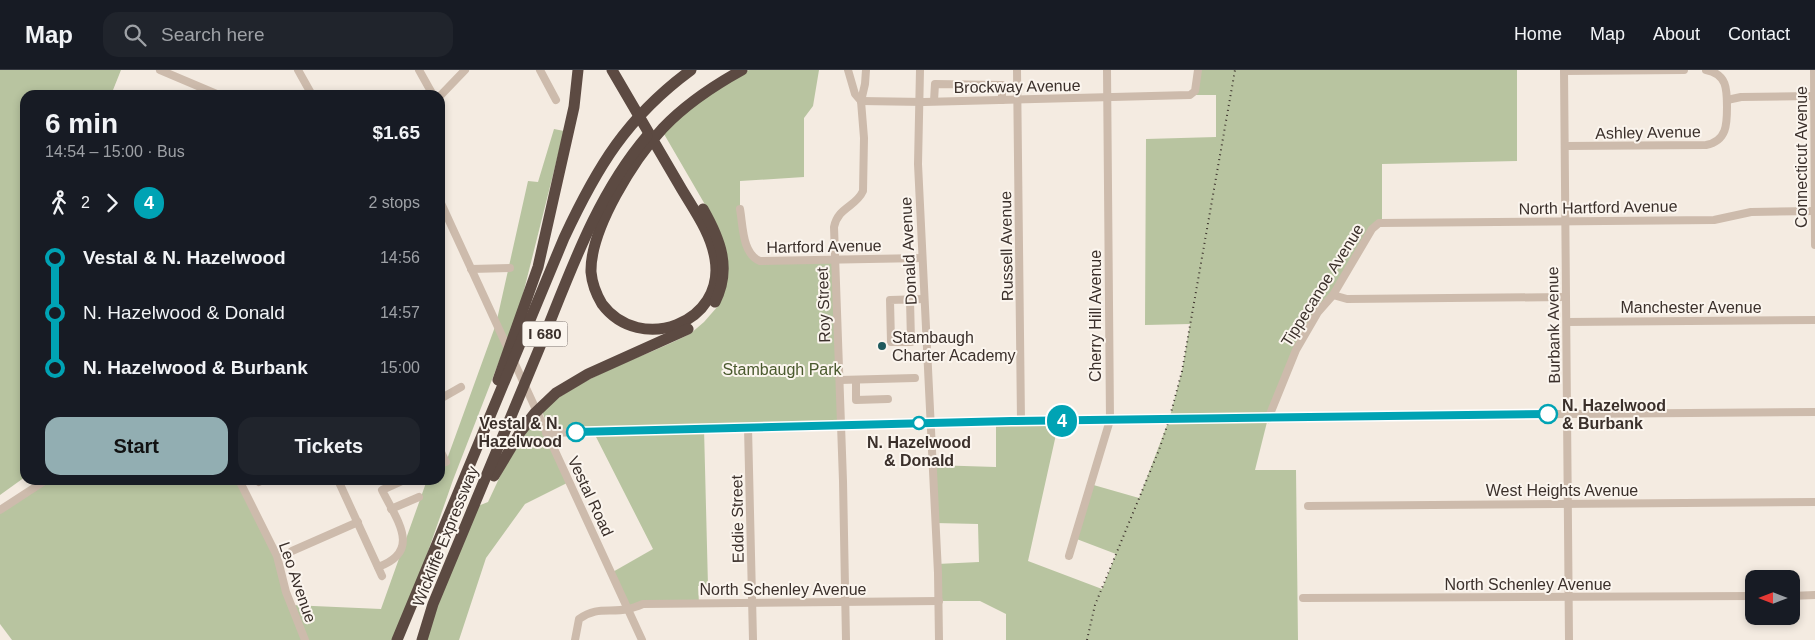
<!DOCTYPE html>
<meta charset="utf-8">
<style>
body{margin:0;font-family:Arial,sans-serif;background:#20242c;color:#f1f3f6;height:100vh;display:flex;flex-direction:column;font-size:19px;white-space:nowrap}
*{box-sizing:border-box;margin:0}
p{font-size:16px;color:#9ea1a6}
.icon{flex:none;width:28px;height:28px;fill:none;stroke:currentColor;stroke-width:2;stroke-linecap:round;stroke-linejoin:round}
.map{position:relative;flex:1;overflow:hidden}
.details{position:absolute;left:20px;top:20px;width:425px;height:395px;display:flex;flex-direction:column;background:#171b24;border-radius:15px;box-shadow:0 2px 8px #0003}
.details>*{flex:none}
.badge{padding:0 10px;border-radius:16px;font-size:18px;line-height:32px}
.needle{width:32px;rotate:270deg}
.fabs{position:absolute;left:1745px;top:500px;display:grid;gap:10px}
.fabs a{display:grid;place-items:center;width:55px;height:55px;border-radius:10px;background:#171b24;box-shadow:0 2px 8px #0003;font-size:25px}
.map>.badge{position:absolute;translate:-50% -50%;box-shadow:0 0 0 2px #fff}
.legs{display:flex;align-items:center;gap:8px;height:55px;padding:0 25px;font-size:16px}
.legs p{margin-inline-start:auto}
.headline{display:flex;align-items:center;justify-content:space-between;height:85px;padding:0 25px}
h1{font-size:28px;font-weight:700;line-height:38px}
.action{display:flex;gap:10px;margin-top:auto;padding:10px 25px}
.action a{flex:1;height:58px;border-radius:15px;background:#92aeb2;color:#111;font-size:20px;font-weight:700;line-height:58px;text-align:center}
.action a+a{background:#20242c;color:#f1f3f6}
ul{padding:0 25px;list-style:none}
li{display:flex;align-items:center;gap:18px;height:55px;font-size:19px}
li i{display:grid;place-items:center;width:8px;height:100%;margin:0 6px;background:currentColor}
li i::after{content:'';width:12px;height:12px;margin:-6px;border:4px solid;border-radius:50%;background:#171b24}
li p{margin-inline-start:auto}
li:first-child i{background:linear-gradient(#0000 50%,currentColor 0)}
li:last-child i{background:linear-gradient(currentColor 50%,#0000 0)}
header{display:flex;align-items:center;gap:30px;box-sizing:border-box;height:70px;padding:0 25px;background:#171b24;border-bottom:1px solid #363941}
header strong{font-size:24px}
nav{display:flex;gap:28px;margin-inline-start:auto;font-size:18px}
.search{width:350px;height:45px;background:#20242c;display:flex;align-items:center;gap:12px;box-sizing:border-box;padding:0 18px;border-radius:15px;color:#9ea1a6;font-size:19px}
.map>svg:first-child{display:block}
</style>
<header>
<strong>Map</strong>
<div class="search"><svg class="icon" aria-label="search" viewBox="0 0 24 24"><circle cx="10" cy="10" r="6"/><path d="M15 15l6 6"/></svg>Search here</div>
<nav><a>Home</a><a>Map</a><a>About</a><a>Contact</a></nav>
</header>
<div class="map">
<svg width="1815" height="570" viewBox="0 0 1815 570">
<rect width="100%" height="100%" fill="#f4ebe1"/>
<!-- green -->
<g fill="#b8c4a0">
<path d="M0 0H121L111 25H25V407L0 425Z"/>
<path d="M749 0H819L813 36 804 48V107L740 111V139L746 175 756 190H835L841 354 704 358 708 516H698L699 533 643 534 628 539 611 503 653 479 593 361 547 363 569 412 525 434 486 488 459 570H422L473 438 488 432 503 400 533 352 537 359 546 352 542 341C584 304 640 289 690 264L704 252 718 236 714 150 664 64C688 39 717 16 749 0Z"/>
<path d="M1198 0H1517V91L1382 94V153H1379L1304 265 1268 348 1255 400H1296L1298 570H1006V544L980 531H939L937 494 979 492 978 454 935 453 932 395 996 397V351H1059L1028 491 1102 519 1116 484 1074 468 1090 414 1139 428 1169 350 1182 301 1190 254 1145 255 1146 69 1216 67V25H1190Z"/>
<path d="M554 59 564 61 519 240 453 410 397 570H12L0 554V440L46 410H239L274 480 291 535 381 539 427 410H440V393L446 392 496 254 528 111 538 112Z"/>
</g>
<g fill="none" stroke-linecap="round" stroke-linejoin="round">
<!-- minor -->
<g stroke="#cdbbac" stroke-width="8">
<path d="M160 0 219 25"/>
<path d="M298 0 312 25"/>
<path d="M419 0 433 25"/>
<path d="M540 0 556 30"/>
<path d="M848 0 855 24 861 31"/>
<path d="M920 0 918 94 938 503 939 570"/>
<path d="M1017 0 1021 351"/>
<path d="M1564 0 1569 570"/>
<path d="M1814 0 1815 175"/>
<path d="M1564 1 1684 0"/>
<path d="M440 26 465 0"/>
<path d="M1727 30 1741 27 1815 26"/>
<path d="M861 31 924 32 1190 25 1195 21 1198 0"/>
<path d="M934 31 935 14 1002 15V30"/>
<path d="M1565 76 1706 75C1727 71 1727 54 1727 37 1727 19 1727 4 1706 0"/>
<path d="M440 131 642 570"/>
<path d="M740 139C743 155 742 184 760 191L922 188"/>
<path d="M471 199 510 198"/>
<path d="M1333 225 1347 229 1566 227"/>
<path d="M910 229 911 272H891L890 230 924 229"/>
<path d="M1567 252 1815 250"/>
<path d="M840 310 915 308"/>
<path d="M856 310V330L888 329"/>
<path d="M440 329 461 317"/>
<path d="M1268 349 1296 280 1318 242 1333 225 1372 159 1379 153 1714 150 1751 142 1815 141"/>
<path d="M748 357 753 570"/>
<path d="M546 363 1011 351 1568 344 1815 342"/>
<path d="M440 380 446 392"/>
<path d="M239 410 277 486 286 522 305 570"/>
<path d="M338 410 382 506"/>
<path d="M259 412 263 410"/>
<path d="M1308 436 1815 432"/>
<path d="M391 439 419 427"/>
<path d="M0 440 46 410"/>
<path d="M292 481 358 452"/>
<path d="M1069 486 1110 350 1107 0"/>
<path d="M378 497C423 481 396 449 382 420L404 410"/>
<path d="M1791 526 1815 525"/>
<path d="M1303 528 1754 526"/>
<path d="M575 570 579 549C597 536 609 543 628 539 633 538 638 536 643 534L939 531"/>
<path d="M846 570 843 411 834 157C838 137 856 137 863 121L864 68 861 31 865 14 866 0"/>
</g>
<!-- highway -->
<g stroke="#5c4a42" stroke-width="11">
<path d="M612 0C635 39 658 78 681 118 694 140 711 163 715 189 726 253 640 285 602 234 596 224 592 213 591 202 590 159 634 89 663 58 685 35 713 16 742 0"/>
<path d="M703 139C720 169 732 198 715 232"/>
<path d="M498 310 538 197 574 37 578 0"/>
<path d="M494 406 521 361 535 343 556 323 588 304 688 259"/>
<path d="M397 570 564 168C597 97 627 47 691 0"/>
<path d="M422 570 433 534C469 449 504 364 539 279 569 206 595 127 647 66"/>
</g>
<!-- rail -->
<path stroke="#3b302b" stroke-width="2" stroke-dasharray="1 4" stroke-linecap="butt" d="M1087 570 1095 535 1159 380 1169 350 1182 301 1235 0"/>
</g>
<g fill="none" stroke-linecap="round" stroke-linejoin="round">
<!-- line-1 casing -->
<g stroke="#fff" stroke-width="11">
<path id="line-1" d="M576 362 1011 351 1548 344"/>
</g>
<!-- line-1 -->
<use href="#line-1" stroke="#00a3b4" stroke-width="8"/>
</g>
<!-- markers -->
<circle fill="#1f5a5e" stroke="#fbf5ee" stroke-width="2" cx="882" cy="276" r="5"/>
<g fill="#fff" stroke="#00a3b4" stroke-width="2.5">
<circle cx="1548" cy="344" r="9"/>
<circle cx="919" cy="353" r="6"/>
<circle cx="576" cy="362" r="9"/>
</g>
<g text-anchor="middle" stroke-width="4" stroke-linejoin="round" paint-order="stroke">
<!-- shield labels -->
<rect fill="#fbf5ee" stroke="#756b66" stroke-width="1" x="522.5" y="251.5" width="45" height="25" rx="4"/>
<g font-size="15" font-weight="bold" fill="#3b302b">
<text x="545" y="269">I 680</text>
</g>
<!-- street labels -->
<g font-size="16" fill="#3b302b" stroke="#fbf5ee">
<text transform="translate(1017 16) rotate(-1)" y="6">Brockway Avenue</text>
<text transform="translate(1648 62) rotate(-1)" y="6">Ashley Avenue</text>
<text transform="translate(1801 87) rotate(-90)" y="6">Connecticut Avenue</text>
<text transform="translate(1598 137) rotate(-1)" y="6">North Hartford Avenue</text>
<text transform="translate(824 176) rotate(-1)" y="6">Hartford Avenue</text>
<text transform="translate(1006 176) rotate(-91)" y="6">Russell Avenue</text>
<text transform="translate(908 181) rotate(-93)" y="6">Donald Avenue</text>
<text transform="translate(1322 215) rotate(-58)" y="6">Tippecanoe Avenue</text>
<text transform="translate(823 235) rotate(-92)" y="6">Roy Street</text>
<text x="1691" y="243">Manchester Avenue</text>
<text transform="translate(1095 246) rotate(-90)" y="6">Cherry Hill Avenue</text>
<text transform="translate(1553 255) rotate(-91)" y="6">Burbank Avenue</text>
<text x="1562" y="426">West Heights Avenue</text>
<text transform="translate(591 426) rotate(65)" y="6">Vestal Road</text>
<text transform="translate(737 449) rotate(-91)" y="6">Eddie Street</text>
<text transform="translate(445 466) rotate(-68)" y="6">Wickliffe Expressway</text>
<text transform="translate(298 512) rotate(71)" y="6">Leo Avenue</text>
<text x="1528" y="520">North Schenley Avenue</text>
<text x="783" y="525">North Schenley Avenue</text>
</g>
<!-- poi labels -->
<g font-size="16" fill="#3b302b" stroke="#fbf5ee" text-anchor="start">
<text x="892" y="273">Stambaugh<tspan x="892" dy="18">Charter Academy</tspan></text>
</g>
<!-- park labels -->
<g font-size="16" fill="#4a5a2e" stroke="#fbf5ee">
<text x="782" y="305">Stambaugh Park</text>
</g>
<!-- stop labels -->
<g font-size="16" font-weight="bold" fill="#3b302b" stroke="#fbf5ee" text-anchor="start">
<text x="1562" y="341">N. Hazelwood<tspan x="1562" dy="18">&amp; Burbank</tspan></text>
<text x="562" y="359" text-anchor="end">Vestal &amp; N.<tspan x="562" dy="18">Hazelwood</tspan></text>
<text x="919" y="378" text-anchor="middle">N. Hazelwood<tspan x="919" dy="18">&amp; Donald</tspan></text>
</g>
</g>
</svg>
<div class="fabs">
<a><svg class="needle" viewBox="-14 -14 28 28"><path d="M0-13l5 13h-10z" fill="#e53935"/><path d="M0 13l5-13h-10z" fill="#9ea1a6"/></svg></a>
</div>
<b class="badge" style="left:1062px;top:351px;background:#00a3b4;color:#fff">4</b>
<section class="details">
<div class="headline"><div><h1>6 min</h1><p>14:54 – 15:00 · Bus</p></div><b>$1.65</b></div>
<div class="legs"><svg class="icon" aria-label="walk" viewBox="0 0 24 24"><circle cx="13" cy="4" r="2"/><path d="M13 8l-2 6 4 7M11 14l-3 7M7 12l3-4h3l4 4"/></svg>2<svg class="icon" aria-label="forward" viewBox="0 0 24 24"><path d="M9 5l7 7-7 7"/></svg><b class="badge" style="background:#00a3b4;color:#fff">4</b><p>2 stops</p></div>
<ul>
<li><i style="color:#00a3b4"></i><b>Vestal &amp; N. Hazelwood</b><p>14:56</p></li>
<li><i style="color:#00a3b4"></i><span>N. Hazelwood &amp; Donald</span><p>14:57</p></li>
<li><i style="color:#00a3b4"></i><b>N. Hazelwood &amp; Burbank</b><p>15:00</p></li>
</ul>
<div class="action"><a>Start</a><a>Tickets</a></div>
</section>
</div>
